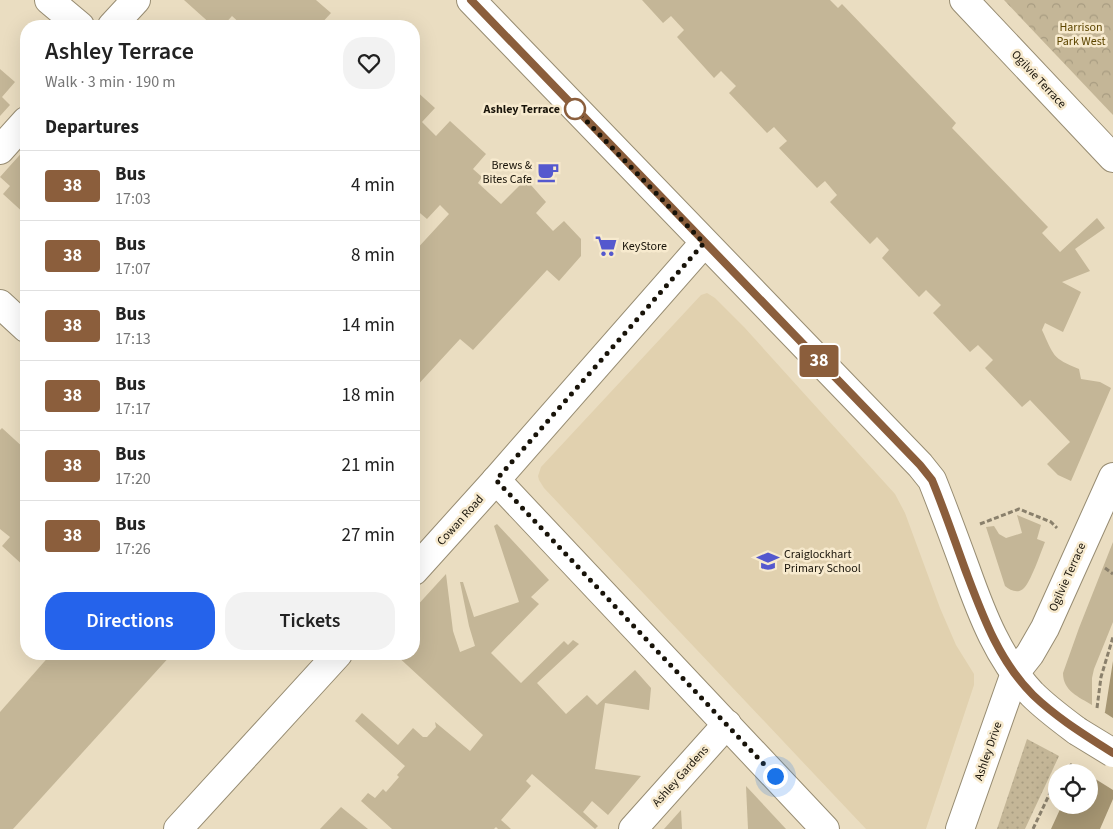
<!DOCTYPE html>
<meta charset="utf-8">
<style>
body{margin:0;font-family:"Source Sans 3",sans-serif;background:#f2f2f2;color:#222;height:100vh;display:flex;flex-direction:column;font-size:19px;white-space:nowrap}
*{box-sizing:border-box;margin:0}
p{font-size:16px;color:#767676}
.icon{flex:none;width:28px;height:28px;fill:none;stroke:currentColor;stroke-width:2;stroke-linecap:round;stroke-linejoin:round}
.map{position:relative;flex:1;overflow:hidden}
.drawer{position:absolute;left:20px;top:20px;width:400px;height:640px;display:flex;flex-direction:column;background:#fff;border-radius:20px;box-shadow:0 5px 20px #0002}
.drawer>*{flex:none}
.badge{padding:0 10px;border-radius:4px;font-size:18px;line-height:32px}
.tools{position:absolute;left:1048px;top:764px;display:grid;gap:10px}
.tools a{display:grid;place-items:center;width:50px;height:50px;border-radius:50%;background:#fff;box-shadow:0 5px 20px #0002;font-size:25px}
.you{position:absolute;width:25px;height:25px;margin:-12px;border:4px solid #fff;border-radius:50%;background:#1a73e8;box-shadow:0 0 0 8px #1a73e833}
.map>.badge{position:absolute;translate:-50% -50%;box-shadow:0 0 0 2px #fff}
h2{padding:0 25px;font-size:19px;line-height:45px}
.round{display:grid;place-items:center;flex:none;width:52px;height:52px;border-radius:20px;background:#f2f2f2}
.overview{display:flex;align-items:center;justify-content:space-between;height:85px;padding:0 25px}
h1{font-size:24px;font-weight:600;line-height:38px}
.cta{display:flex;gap:10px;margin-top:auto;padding:10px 25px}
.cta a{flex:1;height:58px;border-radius:20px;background:#2563eb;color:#fff;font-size:20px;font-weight:600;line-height:58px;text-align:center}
.cta a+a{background:#f2f2f2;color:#222}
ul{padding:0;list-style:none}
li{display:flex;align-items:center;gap:15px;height:70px;padding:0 25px;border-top:1px solid #e0e0e0}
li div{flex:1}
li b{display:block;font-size:19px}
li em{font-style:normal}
li .badge{min-width:55px;font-weight:700;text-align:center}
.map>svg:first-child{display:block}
</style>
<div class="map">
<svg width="1113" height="829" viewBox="0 0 1113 829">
<defs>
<pattern id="grass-dots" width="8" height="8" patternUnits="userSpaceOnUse" patternTransform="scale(1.25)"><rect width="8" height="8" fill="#c4b697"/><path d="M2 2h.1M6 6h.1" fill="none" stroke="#a89c81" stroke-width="1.8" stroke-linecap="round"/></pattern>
<pattern id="park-crowns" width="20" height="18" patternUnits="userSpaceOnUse" patternTransform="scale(1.25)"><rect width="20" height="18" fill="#c4b697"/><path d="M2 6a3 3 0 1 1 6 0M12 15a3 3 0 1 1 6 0" fill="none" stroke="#a89c81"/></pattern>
</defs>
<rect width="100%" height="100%" fill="#eaddc1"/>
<!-- built -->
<path fill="#e1d1af" d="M707 293 715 298 744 327 895 494 905 513 940 608 956 645 974 674V685L926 829H866L544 488 539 480 538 476 541 467 701 295Z"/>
<!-- grass -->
<path fill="url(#grass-dots)" d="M1027 739 1059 756 1025 829H997Z"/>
<!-- park -->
<path fill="url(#park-crowns)" d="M1004 0H1113V115Z"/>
<!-- garden -->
<g fill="#c4b697">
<path d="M184 0H316L331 13 319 26H243L232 16 223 26H213Z"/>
<path d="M642 0H830L838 8 842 4 956 123 952 128 1048 227 1042 233 1060 252 1097 218 1105 228 1075 249 1090 271 1062 282 1081 292 1063 332 1045 323 1042 330C1054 356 1052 358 1079 369L1081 379 1100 382 1111 388 1071 481 1058 475 1047 464 1070 442 1030 400 1022 407 985 368 993 360 978 345 970 352 933 313 941 305 926 290 919 297 882 258 889 250 877 237 870 244 830 202 837 195 825 181 817 188 779 148 787 141 774 127 767 133 729 93 736 86 721 71 714 78 677 37 684 30 671 16 663 23Z"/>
<path d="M0 69 15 82 2 97 10 105 0 116Z"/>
<path d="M414 89 435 108 422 122 436 136 450 121 486 154 473 169 482 177 478 183 501 204 523 182 528 186 530 184 546 202 536 213 553 231 564 221 581 239V256L559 281 547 270 473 350 460 339 414 389V252L449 214 440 205 427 219 414 208Z"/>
<path d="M26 148V215L3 194 10 186 0 177Z"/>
<path d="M2 428 26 450V568L2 546 10 537 0 529V430Z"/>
<path d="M1017 515 1041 525 1037 539 1045 542C1041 552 1030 584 1023 589 1017 594 1010 590 1005 586L986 527 994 526 999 534 1006 538 1022 533Z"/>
<path d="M497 524 549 580 531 597 539 604 491 653 521 683 564 641 568 645 573 640 579 644 537 683 566 714 587 695 597 705 635 670 651 688 649 710 605 703 595 769 641 776 608 815 592 801 583 812 598 826 595 829 532 774 526 781 531 786 501 820 511 829H498L496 827 494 829H392L361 801 368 793 375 798 383 789 386 792 399 777 397 775 405 766 355 721 362 713 398 745 413 728 423 737H427L436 727 435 722 470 751 483 735 395 654H414V609L446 574 453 631 460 652 475 646 469 626 460 582H463L474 617 519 602 494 526Z"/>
<path d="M1113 542V622L1094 669 1092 678V705C1079 697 1063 691 1063 673L1079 628Z"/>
<path d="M51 654H172L13 829H0V712Z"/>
<path d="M746 786 786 829H748Z"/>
<path d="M341 807 368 829H320Z"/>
<path d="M681 810 682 829H664Z"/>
</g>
<!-- water -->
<path fill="#a59572" d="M1113 661V799L1100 829H1051L1062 805H1089V772H1075L1105 712Z"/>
<!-- pier -->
<path fill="#eaddc1" d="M1102 711 1113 718V790L1089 775V772H1085L1075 766Z"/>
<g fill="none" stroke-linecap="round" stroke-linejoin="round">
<!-- street casing -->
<g stroke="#978c72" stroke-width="30">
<g id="street">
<path d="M49 0 80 26"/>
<path d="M964 0 1113 158"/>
<path d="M112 26 136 0"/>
<path d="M0 150 26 121"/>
<path d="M0 304 26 328"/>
<path d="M496 480 825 829"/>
<path d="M414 571 496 480 704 243"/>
<path d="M178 829 338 654"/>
<path d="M633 829 727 724"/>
<path d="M960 829 1015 673 1030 654 1045 628 1113 477"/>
</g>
</g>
<!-- secondary casing -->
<g stroke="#978c72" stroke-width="30">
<path id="secondary" d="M471 0 920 465 932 480C944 510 955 540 966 570 982 615 999 659 1032 694 1046 708 1061 719 1077 731"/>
</g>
<!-- path -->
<g stroke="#8a806c" stroke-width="3" stroke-dasharray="5 2.5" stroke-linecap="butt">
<path d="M980 524 1019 509 1051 522 1057 528"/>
<path d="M1105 568 1113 574"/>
<path d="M1097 708 1101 677 1113 637"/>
<path d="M1064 772 1072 764"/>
<path d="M1033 829 1056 780"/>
</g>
<!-- street -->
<use href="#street" stroke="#fff" stroke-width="28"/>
<!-- secondary -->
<use href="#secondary" stroke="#fff" stroke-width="28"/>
<!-- secondary-bridge casing -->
<g stroke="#978c72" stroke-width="30" stroke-linecap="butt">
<path id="secondary-bridge" d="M1077 731 1113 753"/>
</g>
<!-- secondary-bridge -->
<use href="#secondary-bridge" stroke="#fff" stroke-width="28"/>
</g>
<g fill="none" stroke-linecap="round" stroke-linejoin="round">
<!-- line casing -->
<g stroke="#fff" stroke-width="11">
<path id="line" d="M471 0 920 465 932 480C944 509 954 539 965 569 982 614 998 660 1033 695 1057 718 1085 735 1113 753"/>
</g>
<!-- line -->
<use href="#line" stroke="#8b5e3c" stroke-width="8"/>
<!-- walk -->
<path stroke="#181309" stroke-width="5" stroke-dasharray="0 9" d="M575 109 704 243 496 480 775 776"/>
</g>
<!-- icons -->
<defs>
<g id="cafe-bare" transform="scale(1.725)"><path d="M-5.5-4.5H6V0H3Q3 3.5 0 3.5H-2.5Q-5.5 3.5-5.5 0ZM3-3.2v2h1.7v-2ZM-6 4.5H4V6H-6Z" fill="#5458ce" stroke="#f7eace" stroke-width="2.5" paint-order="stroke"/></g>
<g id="supermarket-bare" transform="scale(1.725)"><path d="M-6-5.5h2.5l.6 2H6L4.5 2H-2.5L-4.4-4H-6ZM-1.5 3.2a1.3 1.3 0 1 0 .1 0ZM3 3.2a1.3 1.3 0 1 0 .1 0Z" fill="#5458ce" stroke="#f7eace" stroke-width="2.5" paint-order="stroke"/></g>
<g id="school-bare" transform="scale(1.725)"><path d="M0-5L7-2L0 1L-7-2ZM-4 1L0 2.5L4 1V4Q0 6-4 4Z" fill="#5458ce" stroke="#f7eace" stroke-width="2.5" paint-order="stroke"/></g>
</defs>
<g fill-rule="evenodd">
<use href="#cafe-bare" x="548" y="172"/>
<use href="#supermarket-bare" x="606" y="246"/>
<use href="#school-bare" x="768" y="561"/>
</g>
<!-- markers -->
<circle fill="#fff" stroke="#8b5e3c" stroke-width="2.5" cx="575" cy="109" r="10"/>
<g text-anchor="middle" stroke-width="5" stroke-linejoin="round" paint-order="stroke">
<!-- park labels -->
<g font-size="12" fill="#5d4601" stroke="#f7eace">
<text x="1081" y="31">Harrison<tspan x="1081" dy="14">Park West</tspan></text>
</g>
<!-- street labels -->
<g font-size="12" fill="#181309" stroke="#f7eace">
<text transform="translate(1039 79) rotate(47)" y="4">Ogilvie Terrace</text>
<text transform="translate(460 520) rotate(-48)" y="4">Cowan Road</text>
<text transform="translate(1067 577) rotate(-66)" y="4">Ogilvie Terrace</text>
<text transform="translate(988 751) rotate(-71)" y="4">Ashley Drive</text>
<text transform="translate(680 776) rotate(-48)" y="4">Ashley Gardens</text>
</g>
<!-- stop labels -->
<g font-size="12" font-weight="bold" fill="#181309" stroke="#f7eace" text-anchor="end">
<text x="560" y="113">Ashley Terrace</text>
</g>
<!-- poi labels -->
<g font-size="12" fill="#181309" stroke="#f7eace" text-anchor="start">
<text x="532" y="169" text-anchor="end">Brews &amp;<tspan x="532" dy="14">Bites Cafe</tspan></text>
<text x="622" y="250">KeyStore</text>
<text x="784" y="558">Craiglockhart<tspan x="784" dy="14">Primary School</tspan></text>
</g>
</g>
</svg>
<div class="tools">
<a><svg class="icon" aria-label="locate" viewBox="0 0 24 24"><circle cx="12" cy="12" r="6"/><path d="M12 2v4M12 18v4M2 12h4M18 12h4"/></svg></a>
</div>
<div class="you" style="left:775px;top:776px"></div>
<b class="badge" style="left:819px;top:361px;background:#8b5e3c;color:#fff">38</b>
<section class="drawer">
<div class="overview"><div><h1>Ashley Terrace</h1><p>Walk · 3 min · 190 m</p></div><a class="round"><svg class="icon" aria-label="heart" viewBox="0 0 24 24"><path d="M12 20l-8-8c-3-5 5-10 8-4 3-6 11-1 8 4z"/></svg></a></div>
<h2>Departures</h2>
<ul>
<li><span class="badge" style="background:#8b5e3c;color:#fff">38</span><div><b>Bus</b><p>17:03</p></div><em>4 min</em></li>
<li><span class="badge" style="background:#8b5e3c;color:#fff">38</span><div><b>Bus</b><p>17:07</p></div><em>8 min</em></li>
<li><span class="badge" style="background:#8b5e3c;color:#fff">38</span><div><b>Bus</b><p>17:13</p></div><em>14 min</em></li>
<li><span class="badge" style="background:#8b5e3c;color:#fff">38</span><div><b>Bus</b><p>17:17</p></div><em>18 min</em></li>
<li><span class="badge" style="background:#8b5e3c;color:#fff">38</span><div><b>Bus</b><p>17:20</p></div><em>21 min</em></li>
<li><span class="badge" style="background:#8b5e3c;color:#fff">38</span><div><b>Bus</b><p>17:26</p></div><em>27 min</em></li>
</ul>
<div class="cta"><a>Directions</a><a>Tickets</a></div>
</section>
</div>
